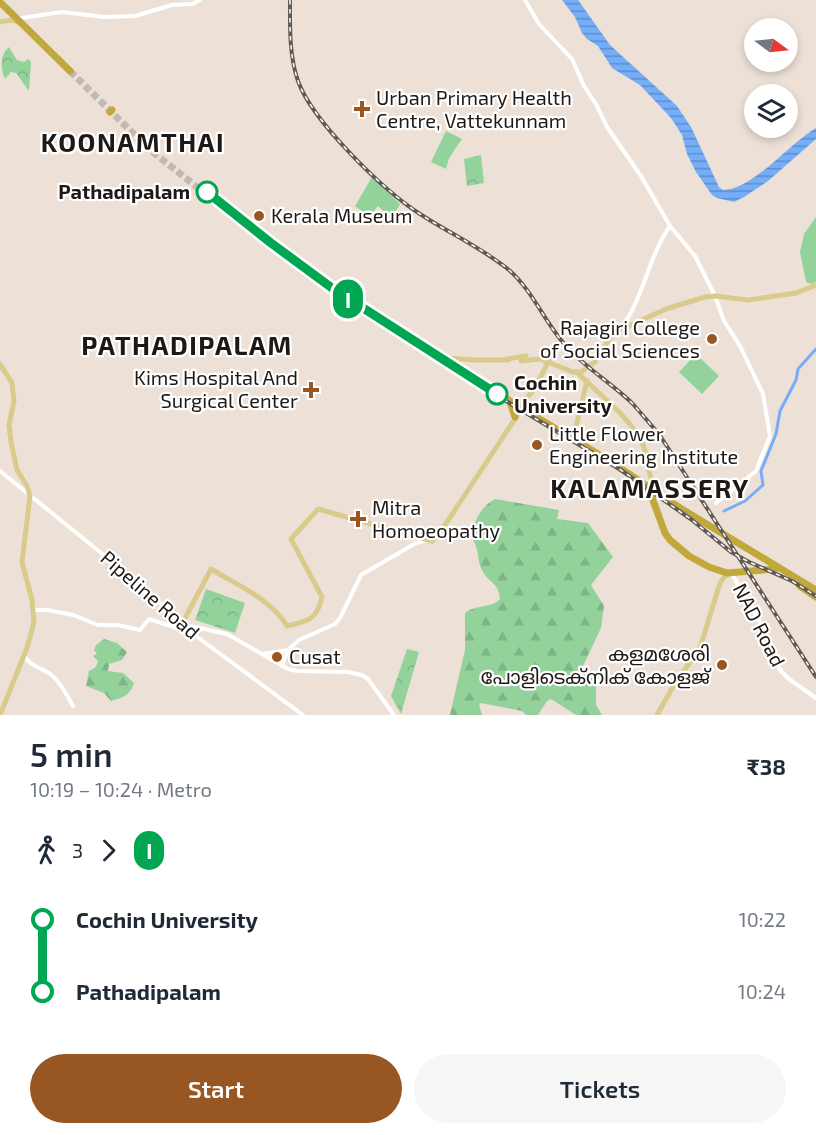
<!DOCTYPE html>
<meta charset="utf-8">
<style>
body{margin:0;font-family:"Exo 2","Noto Sans Malayalam",sans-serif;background:#f6f6f7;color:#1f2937;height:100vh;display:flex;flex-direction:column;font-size:22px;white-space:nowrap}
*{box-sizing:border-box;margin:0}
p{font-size:20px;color:#747a83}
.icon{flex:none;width:33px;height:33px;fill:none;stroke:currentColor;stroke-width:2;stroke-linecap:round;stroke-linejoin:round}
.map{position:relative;height:715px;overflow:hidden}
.drawer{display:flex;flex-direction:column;background:#fff;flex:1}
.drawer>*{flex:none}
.badge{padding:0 12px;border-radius:20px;font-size:21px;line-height:39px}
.needle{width:39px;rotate:105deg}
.fabs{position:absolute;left:744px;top:18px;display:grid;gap:12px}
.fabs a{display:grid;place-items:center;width:54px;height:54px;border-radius:50%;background:#fff;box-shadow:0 3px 9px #0003;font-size:30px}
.map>.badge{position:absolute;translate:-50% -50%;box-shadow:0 0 0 3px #fff}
.legs{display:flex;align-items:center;gap:9px;height:66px;padding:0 30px;font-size:20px}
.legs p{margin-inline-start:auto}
.head{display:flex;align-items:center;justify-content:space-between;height:102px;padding:0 30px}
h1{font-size:33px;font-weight:600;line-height:45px}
.cta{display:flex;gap:12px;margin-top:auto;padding:12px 30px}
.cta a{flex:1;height:69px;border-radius:36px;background:#985722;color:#fff;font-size:24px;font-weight:600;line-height:69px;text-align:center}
.cta a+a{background:#f6f6f7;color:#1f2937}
ul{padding:0 30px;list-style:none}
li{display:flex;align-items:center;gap:21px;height:72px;font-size:22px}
li i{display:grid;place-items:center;width:9px;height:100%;margin:0 8px;background:currentColor}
li i::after{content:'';width:15px;height:15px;margin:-8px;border:4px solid;border-radius:50%;background:#fff}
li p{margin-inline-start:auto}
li:first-child i{background:linear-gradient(#0000 50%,currentColor 0)}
li:last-child i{background:linear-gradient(currentColor 50%,#0000 0)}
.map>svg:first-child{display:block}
</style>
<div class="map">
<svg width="816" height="715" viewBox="0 0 816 715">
<defs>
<pattern id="forest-firs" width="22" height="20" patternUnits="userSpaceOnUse" patternTransform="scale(1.5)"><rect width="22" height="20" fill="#94d29c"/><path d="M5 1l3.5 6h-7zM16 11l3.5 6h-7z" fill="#7fb486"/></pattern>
<pattern id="park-crowns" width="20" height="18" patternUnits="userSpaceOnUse" patternTransform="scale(1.5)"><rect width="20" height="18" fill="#94d29c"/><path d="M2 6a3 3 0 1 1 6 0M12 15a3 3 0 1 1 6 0" fill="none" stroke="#7fb486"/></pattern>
<pattern id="water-rules" width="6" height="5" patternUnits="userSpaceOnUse" patternTransform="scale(1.5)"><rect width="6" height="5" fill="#75adf8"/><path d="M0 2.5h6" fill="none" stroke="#5f8cc8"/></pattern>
</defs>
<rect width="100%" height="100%" fill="#ede1d7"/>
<!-- grass -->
<g fill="#94d29c">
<path d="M446 131 462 139 449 158 446 169 431 162Z"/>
<path d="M372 177 400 204 392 218 378 206 369 217 355 206Z"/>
<path d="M816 217V282L811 284 806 282 800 252 804 234Z"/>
<path d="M696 354 719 376 702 394 679 372Z"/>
</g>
<!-- forest -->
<g fill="url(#forest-firs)">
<path d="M495 499 559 510 557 519 588 523 613 557 591 585 604 606 601 628 583 666 596 684V705L602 715H576L551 699 547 701 538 715H526L522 711 481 703 479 705 482 715H450L465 650V613C476 604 490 609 500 599 499 582 488 583 482 570 476 558 481 552 471 537 473 523 481 506 495 499Z"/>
<path d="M104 639 117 643 127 652 122 660 109 664 108 671 123 673 134 683C130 695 123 698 111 701L104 693 86 686 89 671 96 667 98 661 93 656 97 654 94 650 96 645Z"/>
</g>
<!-- park -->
<g fill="url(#park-crowns)">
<path d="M9 47 17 60 24 62 28 59 31 62 29 91 16 73 11 72 5 79C0 68 0 54 9 47Z"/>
<path d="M481 155 484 183 467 186 464 159Z"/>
<path d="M206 589 245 603 235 633 195 620Z"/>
<path d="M407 649 419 652 401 714 391 696Z"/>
</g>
<!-- water -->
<path fill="url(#water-rules)" d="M562 0H578L610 45 677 106 691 127 719 187 723 190C752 190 789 144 816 128V139L768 181 744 197 734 202 717 198 712 195 696 172 687 154 682 135 671 118 640 85 612 68 598 46 587 39 582 33 575 17Z"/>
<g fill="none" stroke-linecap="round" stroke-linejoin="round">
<!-- canal -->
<path stroke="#75adf8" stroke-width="3" d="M724 511 745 501 763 485 761 471 776 434 780 411 796 380 798 369 816 349"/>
<!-- highway-tunnel -->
<path stroke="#c4b9b0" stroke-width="7" stroke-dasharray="7 3.5" stroke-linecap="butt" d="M70 71 149 149 308 275 341 298 501 399"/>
<!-- minor -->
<g stroke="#fff" stroke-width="4">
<path d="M525 0 539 24 572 59 584 86 596 104 607 127 641 176 670 226 695 256 715 296 724 321 740 346 763 394 770 436"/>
<path d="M21 18 62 12 104 17 135 16 172 5 192 4 200 0"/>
<path d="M621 328C644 298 648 257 670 226"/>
<path d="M0 471 100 552 131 581 165 607 185 628 303 715"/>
<path d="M716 503 756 471 770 436"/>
<path d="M732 574 765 631 779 669 789 679 816 698"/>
<path d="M34 610H48L73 615 98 625H118L140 630 149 619 180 629 190 626 227 634 288 669 297 671 348 672 362 675 368 679 394 715"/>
<path d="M262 654 288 650"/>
<path d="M24 656C31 666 39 667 49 673 60 681 66 694 73 706"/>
<path d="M282 665 288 650 299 640 335 624 340 618 361 575 416 543 426 540"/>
</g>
<!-- major -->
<g stroke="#d9cb8b" stroke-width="5">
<path d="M0 22 11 20 19 22"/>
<path d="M448 358 473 360H508"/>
<path d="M507 359 526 356"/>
<path d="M521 361 540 359 573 372H581L595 362 609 339 618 331 666 309 705 297 715 296 748 300 796 293 816 285"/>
<path d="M0 364 12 383 14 401 9 425 11 442 17 470 27 486 30 496 22 562 32 600 34 622 27 648 0 715"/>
<path d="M577 372C597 393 623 411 639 437 650 453 646 476 656 490"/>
<path d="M514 403C533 403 541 373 550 359"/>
<path d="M573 439 587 381"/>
<path d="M432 541 439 534 517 416"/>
<path d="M182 624 211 569C237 585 271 599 287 626 308 621 317 620 322 597L291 539 318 509 432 541"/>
<path d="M657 715 674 685 700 648 720 583 725 576 731 573"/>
</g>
<!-- highway -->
<g stroke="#c0a83d" stroke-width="7">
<path d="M0 2 70 71"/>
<path d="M110 112 112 110"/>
<path d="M285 257 287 255"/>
<path d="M292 262 293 260"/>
<path d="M446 358 513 403 608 460 680 508 816 590"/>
<path d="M511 405 515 417"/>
<path d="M646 488 651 495 665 533 670 540 689 556 709 567 727 573 775 569"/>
<path d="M800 586 816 597"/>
</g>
<!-- rail casing -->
<g stroke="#615954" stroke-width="4">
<g id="rail">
<path d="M290 0C290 27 289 55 298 81 312 121 384 191 420 214 449 233 482 248 509 270 533 291 545 323 566 346 586 368 611 383 632 403 641 413 650 424 659 434L816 677"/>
<path d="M496 395 621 470 692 520 731 552 749 562 792 581 816 596"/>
</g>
</g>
<!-- rail -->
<use href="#rail" stroke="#fff" stroke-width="1.5" stroke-dasharray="4.5" stroke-linecap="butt"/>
</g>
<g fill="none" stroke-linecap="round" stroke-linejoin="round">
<!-- line-1 casing -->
<g stroke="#fff" stroke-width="14">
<path id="line-1" d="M207 192 271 243 332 288 497 394"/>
</g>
<!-- line-1 -->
<use href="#line-1" stroke="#00a651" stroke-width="9"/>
</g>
<!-- markers -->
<g fill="#985722" stroke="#fff" stroke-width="2">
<path d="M359 100h6v6h6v6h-6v6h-6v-6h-6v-6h6z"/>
<circle cx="259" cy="216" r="6"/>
<circle cx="712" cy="339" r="6"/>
<path d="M308 381h6v6h6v6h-6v6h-6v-6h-6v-6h6z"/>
<circle cx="537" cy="445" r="6"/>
<path d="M355 510h6v6h6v6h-6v6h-6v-6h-6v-6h6z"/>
<circle cx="277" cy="657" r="6"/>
<circle cx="722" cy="665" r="6"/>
</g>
<g fill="#fff" stroke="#00a651" stroke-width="3">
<circle cx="207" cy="192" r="10"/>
<circle cx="497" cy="394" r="10"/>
</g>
<g text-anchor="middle" stroke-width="4.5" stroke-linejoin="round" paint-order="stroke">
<!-- poi labels -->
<g font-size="20" fill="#1e1916" stroke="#fff" text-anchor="start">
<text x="376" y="105">Urban Primary Health<tspan x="376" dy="23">Centre, Vattekunnam</tspan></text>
<text x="271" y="223">Kerala Museum</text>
<text x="700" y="335" text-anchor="end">Rajagiri College<tspan x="700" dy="23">of Social Sciences</tspan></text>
<text x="298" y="385" text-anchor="end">Kims Hospital And<tspan x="298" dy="23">Surgical Center</tspan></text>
<text x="549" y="441">Little Flower<tspan x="549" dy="23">Engineering Institute</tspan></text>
<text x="372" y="515">Mitra<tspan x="372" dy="23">Homoeopathy</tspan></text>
<text x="710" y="661" text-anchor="end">കളമശേരി<tspan x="710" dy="23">പോളിടെക്നിക് കോളജ്</tspan></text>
<text x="289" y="664">Cusat</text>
</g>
<!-- stop labels -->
<g font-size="20" font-weight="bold" fill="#1e1916" stroke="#fff" text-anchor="end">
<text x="190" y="199">Pathadipalam</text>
<text x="514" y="390" text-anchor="start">Cochin<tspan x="514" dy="23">University</tspan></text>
</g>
<!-- street labels -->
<g font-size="20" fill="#1e1916" stroke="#fff">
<text transform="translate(150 595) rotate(41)" y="7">Pipeline Road</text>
<text transform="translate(759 625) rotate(63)" y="7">NAD Road</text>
</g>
<!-- district labels -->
<g font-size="26" font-weight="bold" letter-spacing="1.5" fill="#1e1916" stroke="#fff">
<text x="133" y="152">KOONAMTHAI</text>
<text x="187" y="355">PATHADIPALAM</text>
<text x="650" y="498">KALAMASSERY</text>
</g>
</g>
</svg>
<div class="fabs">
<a><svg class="needle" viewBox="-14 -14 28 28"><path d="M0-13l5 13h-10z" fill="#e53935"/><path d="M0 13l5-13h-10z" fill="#747a83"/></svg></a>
<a><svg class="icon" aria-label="layers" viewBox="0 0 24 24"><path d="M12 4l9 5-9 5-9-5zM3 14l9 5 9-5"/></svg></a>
</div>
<b class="badge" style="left:348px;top:299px;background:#00a651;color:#fff">I</b>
</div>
<section class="drawer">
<div class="head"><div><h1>5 min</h1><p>10:19 – 10:24 · Metro</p></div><b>₹38</b></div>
<div class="legs"><svg class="icon" aria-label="walk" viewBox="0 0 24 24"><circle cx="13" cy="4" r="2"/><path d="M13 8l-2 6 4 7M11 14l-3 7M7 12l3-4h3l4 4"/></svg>3<svg class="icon" aria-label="forward" viewBox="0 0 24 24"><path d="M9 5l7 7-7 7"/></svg><b class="badge" style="background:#00a651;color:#fff">I</b></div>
<ul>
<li><i style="color:#00a651"></i><b>Cochin University</b><p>10:22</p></li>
<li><i style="color:#00a651"></i><b>Pathadipalam</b><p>10:24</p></li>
</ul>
<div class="cta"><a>Start</a><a>Tickets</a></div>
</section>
